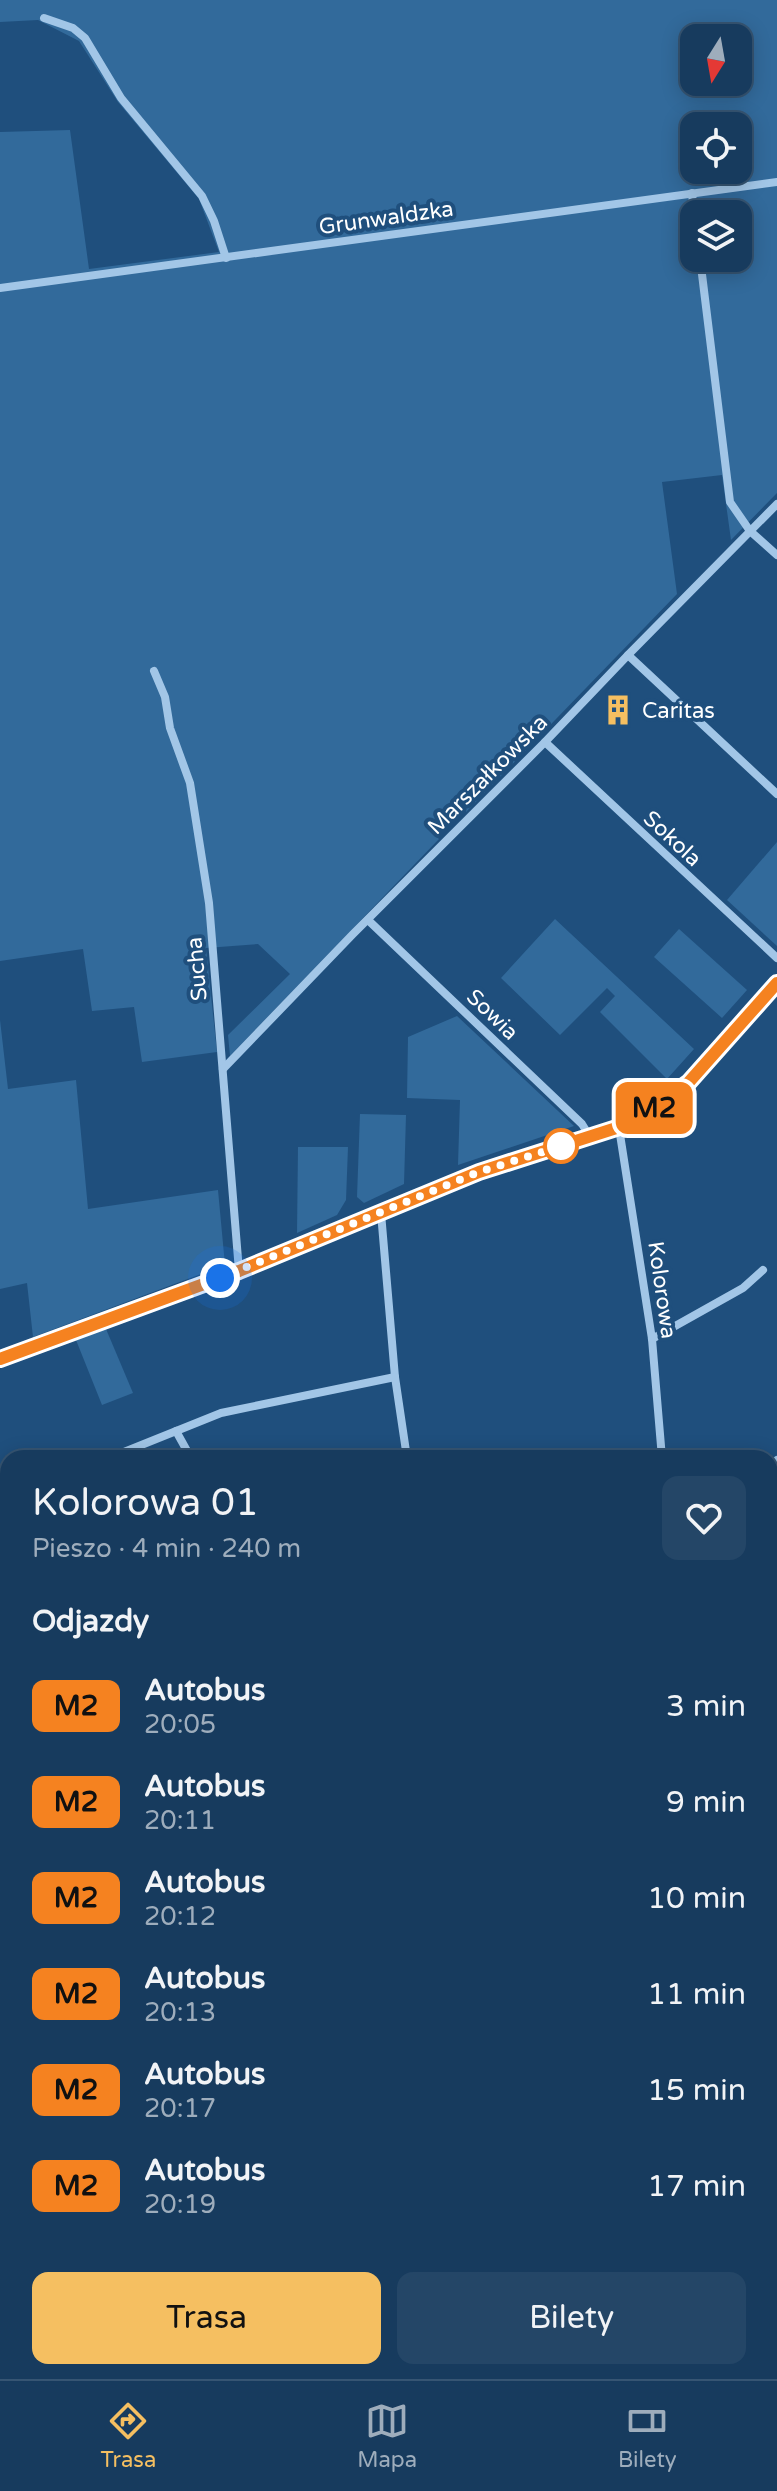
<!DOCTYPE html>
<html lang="pl">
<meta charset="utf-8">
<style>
body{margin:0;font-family:"Varela Round",sans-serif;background:#244667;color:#f1f3f6;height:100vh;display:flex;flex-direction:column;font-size:30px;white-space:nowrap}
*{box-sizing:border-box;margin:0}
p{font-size:26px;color:#9eadbc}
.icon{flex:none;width:44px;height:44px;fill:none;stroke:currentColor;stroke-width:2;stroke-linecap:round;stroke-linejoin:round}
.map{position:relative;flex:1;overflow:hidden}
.sheet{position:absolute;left:0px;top:1450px;width:778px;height:930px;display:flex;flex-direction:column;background:#173b5e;border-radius:24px 24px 0 0;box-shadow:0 4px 20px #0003,0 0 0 2px #365573}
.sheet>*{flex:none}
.badge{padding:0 16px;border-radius:12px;font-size:28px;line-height:52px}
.needle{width:52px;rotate:191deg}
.buttons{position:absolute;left:680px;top:24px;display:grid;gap:16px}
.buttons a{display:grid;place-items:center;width:72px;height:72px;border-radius:16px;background:#173b5e;box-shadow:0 4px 20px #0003,0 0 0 2px #365573;font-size:40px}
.you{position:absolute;width:40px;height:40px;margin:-20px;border:6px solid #fff;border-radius:50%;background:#1a73e8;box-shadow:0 0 0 12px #1a73e833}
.map>.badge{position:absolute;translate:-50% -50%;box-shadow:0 0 0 4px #fff}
h2{padding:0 32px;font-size:30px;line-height:72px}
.round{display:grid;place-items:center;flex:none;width:84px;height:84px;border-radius:16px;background:#244667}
.headline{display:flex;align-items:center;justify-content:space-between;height:136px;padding:0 32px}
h1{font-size:38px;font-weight:600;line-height:60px}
.button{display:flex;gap:16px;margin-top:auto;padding:16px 32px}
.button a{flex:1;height:92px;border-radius:16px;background:#f5bf61;color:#111;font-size:32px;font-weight:600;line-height:92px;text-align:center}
.button a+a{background:#244667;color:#f1f3f6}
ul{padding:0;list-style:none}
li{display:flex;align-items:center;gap:24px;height:96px;padding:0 32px}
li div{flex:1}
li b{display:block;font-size:30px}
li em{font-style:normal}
li .badge{min-width:88px;font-weight:700;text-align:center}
.tabs{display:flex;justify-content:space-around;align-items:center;height:112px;border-top:2px solid #365573;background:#173b5e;font-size:22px;color:#9eadbc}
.tabs a{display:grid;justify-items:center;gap:4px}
.tabs .on{color:#f5bf61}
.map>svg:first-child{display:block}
</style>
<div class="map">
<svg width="777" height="2379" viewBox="0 0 777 2379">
<rect width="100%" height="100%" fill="#1f4f7d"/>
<!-- green -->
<g fill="#326a9b" fill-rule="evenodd">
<path d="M0 0H777V493L731 540 722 475 662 482 677 594 466 812 452 802 428 829 439 839 230 1056 228 1035 290 974 258 944 206 948 217 1052 142 1062 134 1007 92 1011 83 949 0 961V132L70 130 89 269 219 252 199 199 118 102 79 41 38 20 0 22ZM694 38H738V82H694ZM694 126H738V170H694ZM694 214H738V258H694Z"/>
<path d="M777 842V946L727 900Z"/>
<path d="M555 919 694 1049 667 1079 600 1012 615 996 607 988 560 1035 501 978Z"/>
<path d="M679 929 747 990 722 1018 654 957Z"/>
<path d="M457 1016 574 1126 458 1165 460 1100 407 1098 408 1037Z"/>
<path d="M0 1020 8 1089 76 1080 88 1209 218 1190 225 1265 33 1337 27 1283 0 1289Z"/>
<path d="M360 1114 406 1115 404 1184 364 1203 357 1197Z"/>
<path d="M298 1147H348L346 1200 337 1215 297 1233Z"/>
<path d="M106 1329 133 1393 102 1405 76 1340Z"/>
<path d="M8 1751V1903L6 1904 0 1899V1754Z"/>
<path d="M770 1844H777V2379H651L647 2372H770Z"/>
<path d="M41 2372H623L625 2379H46Z"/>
</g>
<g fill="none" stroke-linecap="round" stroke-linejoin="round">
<!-- street -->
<g stroke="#a2c6e7" stroke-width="8">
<path d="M44 18 73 28 85 38 121 98 202 196 214 221 226 258"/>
<path d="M692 193 694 214"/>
<path d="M700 258 730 502 750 531 777 555"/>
<path d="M0 288 777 182"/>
<path d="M628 655 777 794"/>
<path d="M154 671 165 697 170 728 190 783 209 903 239 1271"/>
<path d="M545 742 777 958"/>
<path d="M368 920 582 1124 590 1137"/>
<path d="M223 1069 353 934 545 742 628 655 777 504"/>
<path d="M619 1128 652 1339 662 1458"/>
<path d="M381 1213 395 1377 407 1458"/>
<path d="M652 1339 743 1288 763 1270"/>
<path d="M176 1431 191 1458"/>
<path d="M109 1458 221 1413 395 1377"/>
<path d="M770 1465 777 1460"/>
<path d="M0 1500 8 1497"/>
<path d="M0 1665 8 1662"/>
<path d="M0 2035 8 2030"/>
<path d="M0 2083 8 2096"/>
<path d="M0 2237 8 2232"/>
</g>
<!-- secondary -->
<path stroke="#cce1f6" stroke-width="11" d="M0 1359 239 1271 479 1172 632 1123 689 1082 777 983"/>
</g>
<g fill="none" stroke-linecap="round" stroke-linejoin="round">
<!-- line casing -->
<g stroke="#fff" stroke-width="18">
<path id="line" d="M0 1359 239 1271 479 1172 632 1123 689 1082 777 983"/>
</g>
<!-- line -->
<use href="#line" stroke="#f58220" stroke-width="12"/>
<!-- walk -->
<path stroke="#fff" stroke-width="8" stroke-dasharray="0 14.4" d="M220 1278 479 1172 561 1146"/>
</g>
<!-- icons -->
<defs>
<g id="building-bare" transform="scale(2.4)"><path d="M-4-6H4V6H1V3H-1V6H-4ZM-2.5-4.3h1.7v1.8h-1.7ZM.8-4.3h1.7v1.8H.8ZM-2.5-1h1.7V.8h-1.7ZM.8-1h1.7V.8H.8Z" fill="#f5bf61" stroke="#1f4f7d" stroke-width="2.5" paint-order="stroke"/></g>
</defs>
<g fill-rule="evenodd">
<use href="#building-bare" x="618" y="710"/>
</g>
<!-- markers -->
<circle fill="#fff" stroke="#f58220" stroke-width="4" cx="561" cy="1146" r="16"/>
<g text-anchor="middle" stroke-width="8" stroke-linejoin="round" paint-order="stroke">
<!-- street labels -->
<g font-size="22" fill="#fff" stroke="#1f4f7d">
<text transform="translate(386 217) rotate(-8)" y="8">Grunwaldzka</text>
<text transform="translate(487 774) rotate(-45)" y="8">Marszałkowska</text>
<text transform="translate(673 838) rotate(43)" y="8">Sokola</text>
<text transform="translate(196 969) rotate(-95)" y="8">Sucha</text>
<text transform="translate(493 1014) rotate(44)" y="8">Sowia</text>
<text transform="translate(663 1290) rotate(82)" y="8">Kolorowa</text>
</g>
<!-- poi labels -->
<g font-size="22" fill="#fff" stroke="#1f4f7d" text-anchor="start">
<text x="642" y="718">Caritas</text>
</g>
</g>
</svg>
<div class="buttons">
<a><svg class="needle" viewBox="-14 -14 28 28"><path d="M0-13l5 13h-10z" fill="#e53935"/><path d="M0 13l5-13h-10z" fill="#9eadbc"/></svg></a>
<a><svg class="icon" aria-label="locate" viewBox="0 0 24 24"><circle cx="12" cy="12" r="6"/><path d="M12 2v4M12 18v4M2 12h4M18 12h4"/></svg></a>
<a><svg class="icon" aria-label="layers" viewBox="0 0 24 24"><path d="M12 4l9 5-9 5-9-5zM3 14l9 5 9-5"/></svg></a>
</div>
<div class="you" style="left:220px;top:1278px"></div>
<b class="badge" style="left:654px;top:1108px;background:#f58220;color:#111">M2</b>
<section class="sheet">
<div class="headline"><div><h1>Kolorowa 01</h1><p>Pieszo · 4 min · 240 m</p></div><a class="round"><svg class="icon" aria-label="heart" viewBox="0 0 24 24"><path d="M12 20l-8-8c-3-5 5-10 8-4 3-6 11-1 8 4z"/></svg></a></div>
<h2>Odjazdy</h2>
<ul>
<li><span class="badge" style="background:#f58220;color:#111">M2</span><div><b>Autobus</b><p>20:05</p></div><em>3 min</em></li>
<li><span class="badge" style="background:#f58220;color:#111">M2</span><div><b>Autobus</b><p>20:11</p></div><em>9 min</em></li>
<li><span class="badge" style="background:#f58220;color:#111">M2</span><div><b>Autobus</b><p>20:12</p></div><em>10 min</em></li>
<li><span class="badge" style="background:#f58220;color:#111">M2</span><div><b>Autobus</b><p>20:13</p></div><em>11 min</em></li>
<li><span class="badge" style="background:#f58220;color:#111">M2</span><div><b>Autobus</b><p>20:17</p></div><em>15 min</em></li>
<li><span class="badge" style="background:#f58220;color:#111">M2</span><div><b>Autobus</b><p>20:19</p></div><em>17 min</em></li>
</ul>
<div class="button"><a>Trasa</a><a>Bilety</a></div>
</section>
</div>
<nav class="tabs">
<a class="on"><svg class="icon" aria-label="directions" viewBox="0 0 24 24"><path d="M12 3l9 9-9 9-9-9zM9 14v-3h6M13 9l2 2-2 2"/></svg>Trasa</a>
<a><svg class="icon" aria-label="map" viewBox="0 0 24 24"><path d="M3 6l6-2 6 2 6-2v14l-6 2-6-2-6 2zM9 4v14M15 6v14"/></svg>Mapa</a>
<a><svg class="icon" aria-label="tickets" viewBox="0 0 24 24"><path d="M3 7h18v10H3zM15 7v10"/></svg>Bilety</a>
</nav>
